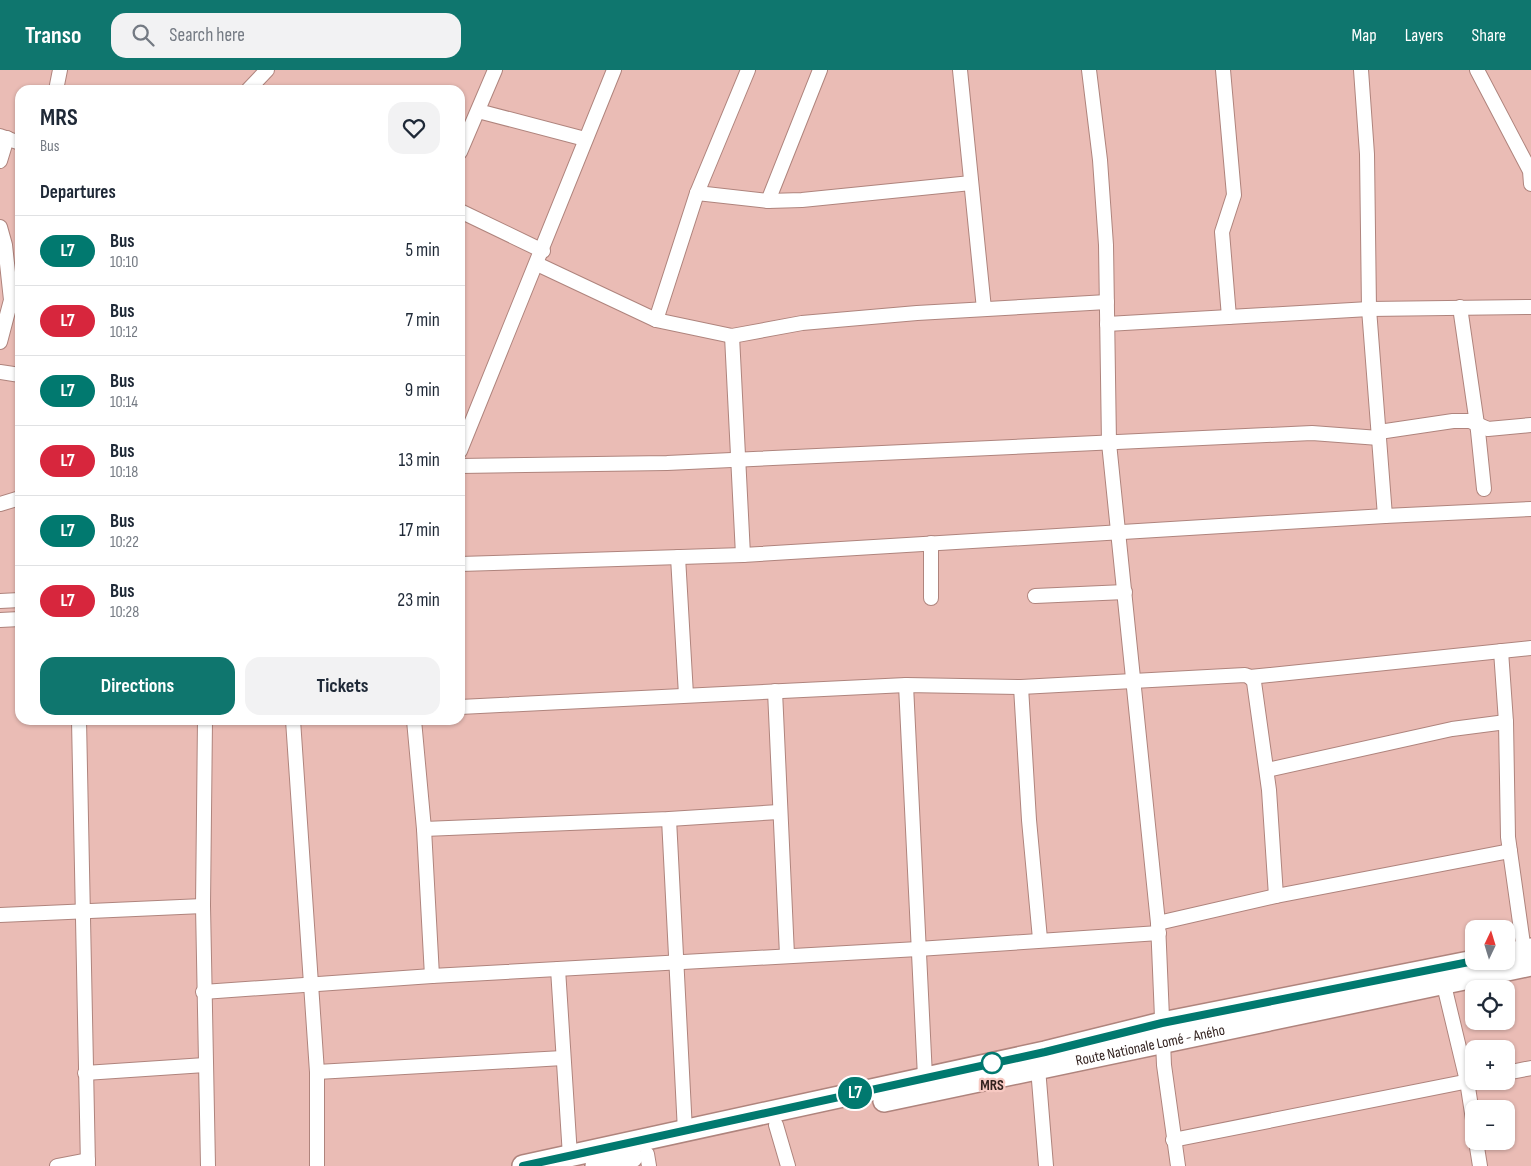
<!DOCTYPE html>
<meta charset="utf-8">
<style>
body{margin:0;font-family:"Sofia Sans Condensed",sans-serif;background:#f2f2f3;color:#1f2937;height:100vh;display:flex;flex-direction:column;font-size:19px;white-space:nowrap}
*{box-sizing:border-box;margin:0}
p{font-size:16px;color:#747a83}
.icon{flex:none;width:28px;height:28px;fill:none;stroke:currentColor;stroke-width:2;stroke-linecap:round;stroke-linejoin:round}
.map{position:relative;flex:1;overflow:hidden}
.sheet{position:absolute;left:15px;top:15px;width:450px;height:640px;display:flex;flex-direction:column;background:#fff;border-radius:15px;box-shadow:0 1px 4px #0004}
.sheet>*{flex:none}
.badge{padding:0 10px;border-radius:16px;font-size:18px;line-height:32px}
.needle{width:32px;rotate:4deg}
.fabs{position:absolute;left:1465px;top:850px;display:grid;gap:10px}
.fabs a{display:grid;place-items:center;width:50px;height:50px;border-radius:10px;background:#fff;box-shadow:0 1px 4px #0004;font-size:25px}
.map>.badge{position:absolute;translate:-50% -50%;box-shadow:0 0 0 2px #fff}
h2{padding:0 25px;font-size:19px;line-height:45px}
.round{display:grid;place-items:center;flex:none;width:52px;height:52px;border-radius:15px;background:#f2f2f3}
.head{display:flex;align-items:center;justify-content:space-between;height:85px;padding:0 25px}
h1{font-size:24px;font-weight:700;line-height:38px}
.cta{display:flex;gap:10px;margin-top:auto;padding:10px 25px}
.cta a{flex:1;height:58px;border-radius:15px;background:#0f766e;color:#fff;font-size:20px;font-weight:700;line-height:58px;text-align:center}
.cta a+a{background:#f2f2f3;color:#1f2937}
ul{padding:0;list-style:none}
li{display:flex;align-items:center;gap:15px;height:70px;padding:0 25px;border-top:1px solid #e0e1e3}
li div{flex:1}
li b{display:block;font-size:19px}
li em{font-style:normal}
li .badge{min-width:55px;font-weight:700;text-align:center}
header{display:flex;align-items:center;gap:30px;box-sizing:border-box;height:70px;padding:0 25px;background:#0f766e;color:#fff}
header strong{font-size:24px}
nav{display:flex;gap:28px;margin-inline-start:auto;font-size:18px}
.search{width:350px;height:45px;background:#f2f2f3;display:flex;align-items:center;gap:12px;box-sizing:border-box;padding:0 18px;border-radius:15px;color:#747a83;font-size:19px}
.map>svg:first-child{display:block}
</style>
<header>
<strong>Transo</strong>
<div class="search"><svg class="icon" aria-label="search" viewBox="0 0 24 24"><circle cx="10" cy="10" r="6"/><path d="M15 15l6 6"/></svg>Search here</div>
<nav><a>Map</a><a>Layers</a><a>Share</a></nav>
</header>
<div class="map">
<svg width="1531" height="1096" viewBox="0 0 1531 1096">
<rect width="100%" height="100%" fill="#eabcb5"/>
<g fill="none" stroke-linecap="round" stroke-linejoin="round">
<!-- minor casing -->
<g stroke="#af847d" stroke-width="16">
<g id="minor">
<path d="M960 0 984 239"/>
<path d="M1089 0 1100 90 1106 175 1109 373 1158 853 1164 995 1178 1096"/>
<path d="M1223 0 1234 125 1222 162 1229 247"/>
<path d="M1361 0 1367 84 1369 239 1385 446"/>
<path d="M1477 0 1530 101 1531 114"/>
<path d="M56 20 60 0"/>
<path d="M248 20 267 0"/>
<path d="M478 41 585 69"/>
<path d="M0 66 20 73"/>
<path d="M460 82 495 0"/>
<path d="M0 91 7 68"/>
<path d="M697 123 768 131 802 130 971 113"/>
<path d="M768 131 820 0"/>
<path d="M460 141 543 181"/>
<path d="M0 157 5 175 11 230 0 272"/>
<path d="M537 194 656 250 732 266 802 253 917 243 1107 232"/>
<path d="M1460 237 1478 361 1484 419"/>
<path d="M656 250 697 123 748 0"/>
<path d="M1107 254 1369 239 1531 237"/>
<path d="M732 266 743 485"/>
<path d="M0 302 20 305"/>
<path d="M1379 362 1453 351H1470L1488 359 1531 355"/>
<path d="M460 381 614 0"/>
<path d="M460 396 667 393 1312 363 1379 368"/>
<path d="M0 434 20 428"/>
<path d="M931 473V528"/>
<path d="M678 487 686 625"/>
<path d="M460 494 743 485 1385 446 1531 439"/>
<path d="M1035 526 1125 522"/>
<path d="M0 531 20 530"/>
<path d="M0 550 20 549"/>
<path d="M1501 581 1506 652 1508 767 1524 881"/>
<path d="M1250 607 1254 612 1269 720 1276 826"/>
<path d="M906 615 925 1007"/>
<path d="M1021 617 1029 750 1040 869"/>
<path d="M775 621 787 885"/>
<path d="M460 637 906 615 1021 617 1245 605 1250 607 1531 578"/>
<path d="M79 650 88 1096"/>
<path d="M205 650 203 836 208 1096"/>
<path d="M293 650 317 1002V1096"/>
<path d="M414 650 424 759 432 906"/>
<path d="M1267 700 1452 659 1506 652"/>
<path d="M669 749 685 1061"/>
<path d="M424 759 669 749 779 742"/>
<path d="M0 845 203 836"/>
<path d="M1158 853 1276 826 1510 781"/>
<path d="M558 899 570 1086"/>
<path d="M1443 911 1467 1011 1474 1056"/>
<path d="M203 922 432 906 918 879 1159 863"/>
<path d="M1038 998 1046 1096"/>
<path d="M317 1002 563 988"/>
<path d="M85 1003 205 995"/>
<path d="M1506 1003 1531 998"/>
<path d="M776 1055 788 1096"/>
<path d="M1173 1070 1474 1010"/>
<path d="M1476 1071 1480 1096"/>
<path d="M647 1084 649 1096"/>
<path d="M57 1096 88 1090"/>
</g>
</g>
<!-- highway casing -->
<g stroke="#af847d" stroke-width="24">
<g id="highway">
<path d="M1506 884 1531 879"/>
<path id="s1" d="M884 1031 1531 895"/>
<path d="M523 1096 1045 982 1162 953 1474 891"/>
<path d="M596 1096 632 1087"/>
</g>
</g>
<!-- minor -->
<use href="#minor" stroke="#fff" stroke-width="14"/>
<!-- highway -->
<use href="#highway" stroke="#fff" stroke-width="21"/>
</g>
<g fill="none" stroke-linecap="round" stroke-linejoin="round">
<!-- line casing -->
<g stroke="#fff" stroke-width="11">
<path id="line" d="M523 1096 1045 982 1162 953 1474 891"/>
</g>
<!-- line -->
<use href="#line" stroke="#01796f" stroke-width="8"/>
</g>
<!-- markers -->
<circle fill="#fff" stroke="#01796f" stroke-width="2.5" cx="992" cy="993" r="10"/>
<g text-anchor="middle" stroke-width="4.5" stroke-linejoin="round" paint-order="stroke">
<!-- street labels -->
<g font-size="15" fill="#32211e" stroke="#f7c9c2">
<text dy="5" stroke="none"><textPath href="#s1" startOffset="272">Route Nationale Lomé - Aného</textPath></text>
</g>
<!-- stop labels -->
<g font-size="15" font-weight="bold" fill="#32211e" stroke="#f7c9c2">
<text x="992" y="1020">MRS</text>
</g>
</g>
</svg>
<div class="fabs">
<a><svg class="needle" viewBox="-14 -14 28 28"><path d="M0-13l5 13h-10z" fill="#e53935"/><path d="M0 13l5-13h-10z" fill="#747a83"/></svg></a>
<a><svg class="icon" aria-label="locate" viewBox="0 0 24 24"><circle cx="12" cy="12" r="6"/><path d="M12 2v4M12 18v4M2 12h4M18 12h4"/></svg></a>
<a>+</a>
<a>−</a>
</div>
<b class="badge" style="left:855px;top:1023px;background:#01796f;color:#fff">L7</b>
<section class="sheet">
<div class="head"><div><h1>MRS</h1><p>Bus</p></div><a class="round"><svg class="icon" aria-label="heart" viewBox="0 0 24 24"><path d="M12 20l-8-8c-3-5 5-10 8-4 3-6 11-1 8 4z"/></svg></a></div>
<h2>Departures</h2>
<ul>
<li><span class="badge" style="background:#01796f;color:#fff">L7</span><div><b>Bus</b><p>10:10</p></div><em>5 min</em></li>
<li><span class="badge" style="background:#d7263d;color:#fff">L7</span><div><b>Bus</b><p>10:12</p></div><em>7 min</em></li>
<li><span class="badge" style="background:#01796f;color:#fff">L7</span><div><b>Bus</b><p>10:14</p></div><em>9 min</em></li>
<li><span class="badge" style="background:#d7263d;color:#fff">L7</span><div><b>Bus</b><p>10:18</p></div><em>13 min</em></li>
<li><span class="badge" style="background:#01796f;color:#fff">L7</span><div><b>Bus</b><p>10:22</p></div><em>17 min</em></li>
<li><span class="badge" style="background:#d7263d;color:#fff">L7</span><div><b>Bus</b><p>10:28</p></div><em>23 min</em></li>
</ul>
<div class="cta"><a>Directions</a><a>Tickets</a></div>
</section>
</div>
